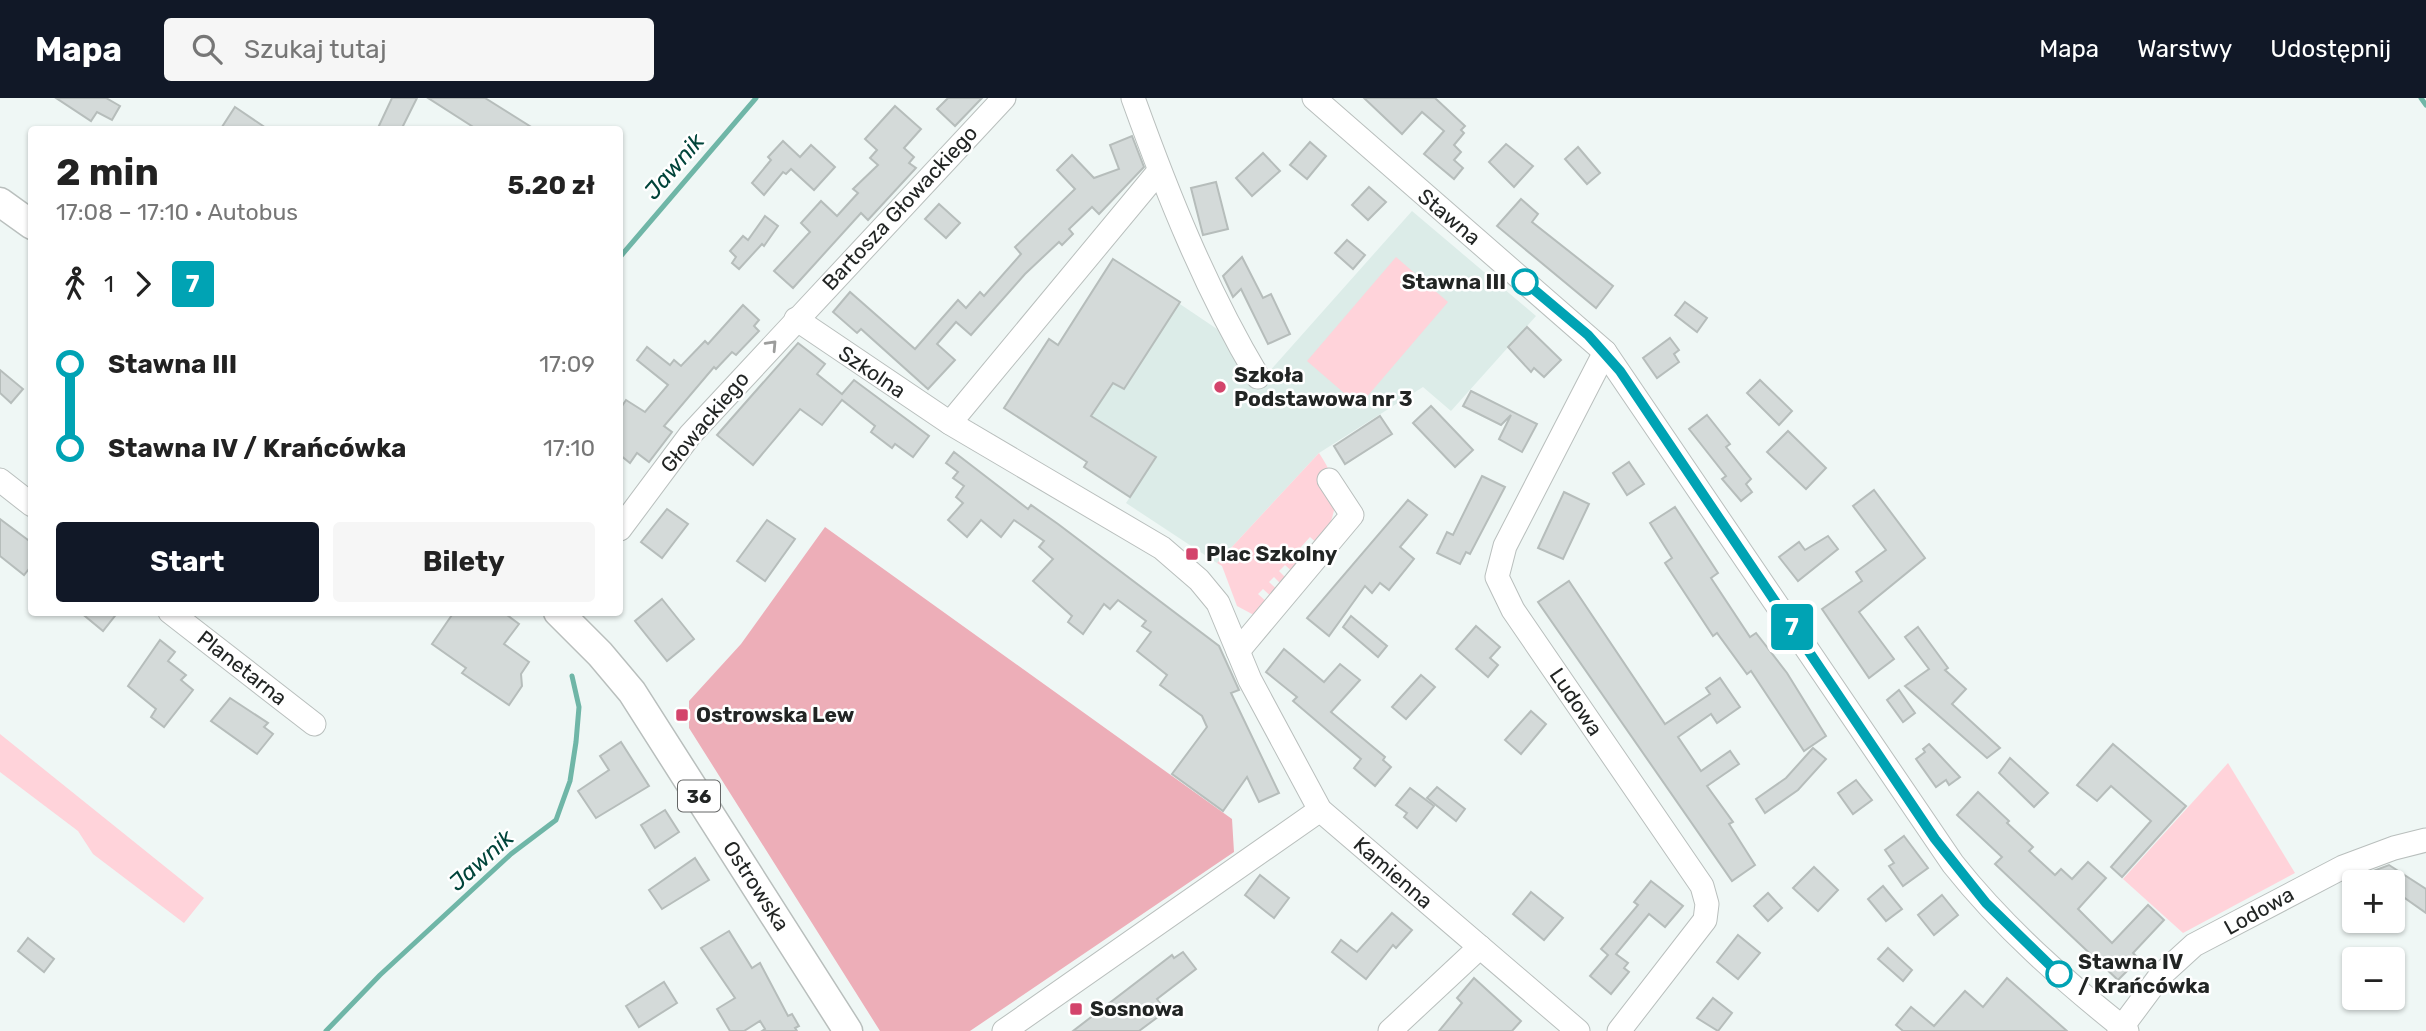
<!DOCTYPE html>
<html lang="pl">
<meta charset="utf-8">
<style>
body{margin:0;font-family:Rubik,sans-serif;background:#f6f6f6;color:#222;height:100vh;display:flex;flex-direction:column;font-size:26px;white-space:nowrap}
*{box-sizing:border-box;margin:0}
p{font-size:23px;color:#767676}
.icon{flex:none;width:38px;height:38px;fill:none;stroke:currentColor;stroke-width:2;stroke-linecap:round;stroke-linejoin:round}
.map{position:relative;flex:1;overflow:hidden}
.side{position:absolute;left:28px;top:28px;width:595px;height:490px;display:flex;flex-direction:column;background:#fff;border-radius:7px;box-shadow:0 2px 5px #0004}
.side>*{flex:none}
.badge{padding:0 14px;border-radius:5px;font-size:24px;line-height:46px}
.controls{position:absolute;left:2342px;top:772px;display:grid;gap:14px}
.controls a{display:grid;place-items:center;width:63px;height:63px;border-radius:7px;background:#fff;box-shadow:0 2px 5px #0004;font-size:35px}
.map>.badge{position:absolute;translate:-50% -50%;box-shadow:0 0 0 4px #fff}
.legs{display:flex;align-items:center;gap:10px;height:77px;padding:0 28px;font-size:23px}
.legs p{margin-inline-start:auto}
.headline{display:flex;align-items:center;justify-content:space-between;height:119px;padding:0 28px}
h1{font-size:38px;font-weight:700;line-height:52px}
.cta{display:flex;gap:14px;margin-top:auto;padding:14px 28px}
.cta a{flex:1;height:80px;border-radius:7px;background:#111827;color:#fff;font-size:28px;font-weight:700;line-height:80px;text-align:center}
.cta a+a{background:#f6f6f6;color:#222}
ul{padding:0 28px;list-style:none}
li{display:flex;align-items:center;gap:24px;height:84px;font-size:26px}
li i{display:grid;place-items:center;width:10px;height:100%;margin:0 9px;background:currentColor}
li i::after{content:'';width:18px;height:18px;margin:-9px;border:5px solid;border-radius:50%;background:#fff}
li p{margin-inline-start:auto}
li:first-child i{background:linear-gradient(#0000 50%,currentColor 0)}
li:last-child i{background:linear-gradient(currentColor 50%,#0000 0)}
header{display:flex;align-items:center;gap:42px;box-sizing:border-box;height:98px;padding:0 35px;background:#111827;color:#fff}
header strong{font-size:33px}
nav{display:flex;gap:38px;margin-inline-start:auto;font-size:24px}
.search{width:490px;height:63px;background:#f6f6f6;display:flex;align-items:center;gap:18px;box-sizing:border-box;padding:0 24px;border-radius:7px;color:#767676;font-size:26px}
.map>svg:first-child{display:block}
</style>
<header>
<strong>Mapa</strong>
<div class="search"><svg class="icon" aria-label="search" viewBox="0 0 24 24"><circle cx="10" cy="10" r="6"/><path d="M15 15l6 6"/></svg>Szukaj tutaj</div>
<nav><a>Mapa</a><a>Warstwy</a><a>Udostępnij</a></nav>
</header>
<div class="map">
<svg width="2426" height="933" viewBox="0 0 2426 933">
<rect width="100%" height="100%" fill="#eff7f5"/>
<!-- built -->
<path fill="#dcece8" d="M1412 113 1536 218 1451 313 1423 289 1319 355 1217 465 1126 405 1130 399 1087 364 1004 310 1049 241 1058 247 1113 161 1220 233 1268 275Z"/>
<!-- green -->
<g fill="#ffd3da">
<path d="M1396 159 1448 204 1359 308 1307 263Z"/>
<path d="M1319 355C1343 390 1338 413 1320 448L1310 439 1292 459 1302 469 1295 476 1285 467 1279 473 1289 483 1284 489 1274 479 1269 484 1280 494 1274 501 1263 491 1258 496 1269 506 1259 515 1252 516 1237 508 1222 468 1217 465Z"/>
<path d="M0 636 204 800 184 825 93 756 78 733 0 674Z"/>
<path d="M2228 665 2295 775 2183 835 2123 781Z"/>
</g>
<!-- forest -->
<path fill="#edaeb8" d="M825 429 1232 721 1234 754 970 933H880L689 630V603L741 546Z"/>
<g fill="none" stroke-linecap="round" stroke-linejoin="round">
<!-- stream -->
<g stroke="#6fb6a7" stroke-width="5">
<path d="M2421 0 2426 7"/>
<path d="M620 159 756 0"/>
<path d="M326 933 380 877 511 756 556 722 570 683 576 644 579 609 572 578"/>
</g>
</g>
<!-- building -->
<g fill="#d4dad9" stroke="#b6bdbb" stroke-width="2">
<path d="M56 0H106L120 8 112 22 97 14 91 23Z"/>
<path d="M392 0H417L401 32H377Z"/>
<path d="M428 0H485L536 32H478Z"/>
<path d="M948 0H982L955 28 937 11Z"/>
<path d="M1364 0H1435L1465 28 1461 32 1464 35 1454 47 1461 54 1454 62 1463 70 1454 81 1424 56 1444 33 1422 14 1402 36Z"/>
<path d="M895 8 921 31 904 50 914 59 909 65 916 70 868 122 861 115 793 190 774 173 810 134 801 125 821 103 837 118 858 95 853 91 878 67 870 60 877 52 865 41Z"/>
<path d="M235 9 269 32H220Z"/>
<path d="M1132 38 1144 69 1099 116 1092 109 1069 131 1073 136 1062 147 1059 144 1025 176 971 237 956 224 937 246 955 262 928 291 861 231 857 235 833 214 850 194 915 251 958 202 966 210 980 194 984 198 1021 156 1015 149 1075 91 1057 72 1072 57 1094 80 1119 71 1110 47Z"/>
<path d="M783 43 800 59 811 47 835 69 814 92 791 71 786 76 783 74 764 97 752 85 771 62 768 59Z"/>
<path d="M1310 44 1326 58 1307 81 1290 67Z"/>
<path d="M1506 46 1533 68 1514 89 1489 64Z"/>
<path d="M1578 49 1600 75 1587 86 1565 61Z"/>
<path d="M1263 55 1280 73 1252 98 1236 80Z"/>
<path d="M1216 84 1228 131 1203 137 1191 90Z"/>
<path d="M1369 89 1386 104 1368 122 1352 107Z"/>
<path d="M1521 101 1538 116 1532 124 1613 188 1596 210 1497 128Z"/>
<path d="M939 106 960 125 946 140 925 121Z"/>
<path d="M765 118 778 128 764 148 762 146 739 171 732 165 736 159 730 153 743 138 748 142Z"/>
<path d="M1347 142 1365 157 1353 171 1335 155Z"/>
<path d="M1242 159 1263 200 1271 196 1290 236 1268 246 1241 191 1233 199 1223 178Z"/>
<path d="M1113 161 1180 204 1124 291 1113 285 1091 318 1156 359 1130 399 1084 369 1087 364 1004 310 1049 241 1058 247Z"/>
<path d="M1685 204 1707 220 1697 234 1675 217Z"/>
<path d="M743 207 759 222 754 228 759 233 736 257 732 254 716 271 714 269 664 328 672 334 649 364 637 355 630 365 620 357V311L626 302 645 314 668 287 637 262 647 249 670 267 674 262 681 268 705 243 708 246Z"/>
<path d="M1527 229 1561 262 1544 279 1534 270 1531 274 1508 249Z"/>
<path d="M1670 240 1679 252 1674 256 1679 264 1657 280 1643 260Z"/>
<path d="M798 245 825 266 817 276 842 296 854 282 929 338 913 359 895 346 892 350 871 334 875 328 842 302 822 327 800 311 753 367 717 337Z"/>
<path d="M0 272 23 291 11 305 0 295Z"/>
<path d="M1760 282 1792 313 1779 327 1747 295Z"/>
<path d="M1471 293 1537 326 1522 354 1499 341 1511 317 1501 327 1463 308Z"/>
<path d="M1431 308 1473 352 1455 369 1413 325Z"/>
<path d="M1707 317 1730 346 1726 349 1751 381 1746 386 1752 394 1741 403 1722 381 1726 378 1689 331Z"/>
<path d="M1380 318 1392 336 1345 366 1334 348Z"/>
<path d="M1788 333 1826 370 1806 391 1767 354Z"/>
<path d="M954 354 1028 411 1031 407 1058 426 1219 548 1239 592 1231 595 1279 695 1259 704 1247 679 1223 713 1172 676 1207 629 1202 618 1160 587 1167 577 1137 553 1151 534 1142 528 1146 523 1118 502 1110 511 1104 506 1083 536 1068 524 1072 518 1033 483 1053 461 1039 449 1044 443 1014 422 1001 439 981 422 967 439 948 422 963 405 956 399 964 388 953 380 958 374 946 365Z"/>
<path d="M1629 364 1644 386 1627 397 1613 375Z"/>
<path d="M1482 378 1505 389 1470 456 1466 454 1460 466 1437 455 1447 434 1453 437Z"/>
<path d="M1874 392 1925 460 1859 514 1894 561 1869 580 1822 511 1862 483 1856 474 1886 452 1853 408Z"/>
<path d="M1564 394 1589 406 1563 461 1538 450Z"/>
<path d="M1408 402 1427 417 1400 449 1414 461 1389 492 1380 485 1372 495 1365 488 1329 538 1307 520Z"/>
<path d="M1675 409 1718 475 1711 480 1750 539 1756 535 1787 575 1826 638 1804 653 1751 573 1747 576 1717 535 1713 538 1665 465 1672 460 1650 425Z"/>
<path d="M667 411 688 426 662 460 641 444Z"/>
<path d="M0 421 32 445V467L24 477 0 458Z"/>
<path d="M767 422 795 441 765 483 737 463Z"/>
<path d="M1828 438 1838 451 1798 483 1779 459 1799 444 1805 452Z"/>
<path d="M1569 483 1665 626 1710 596 1706 590 1720 580 1740 609 1717 625 1711 616 1678 639 1701 673 1730 653 1739 666 1707 688 1733 724 1729 726 1755 767 1732 783 1538 504Z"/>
<path d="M662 501 694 541 667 563 635 523Z"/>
<path d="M80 514H118L103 533Z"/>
<path d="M454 514H503L519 526 504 546 529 564 521 576 522 588 509 607 462 575 466 570 432 546Z"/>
<path d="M1351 518 1387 548 1378 559 1343 529Z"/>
<path d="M1476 528 1500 549 1490 560 1498 567 1488 579 1456 551Z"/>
<path d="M1918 529 1948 570 1945 572 1966 591 1952 606 2000 650 1987 660 1905 588 1929 571 1905 539Z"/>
<path d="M160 542 175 554 168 563 186 577 181 582 193 592 164 629 151 619 156 611 128 588Z"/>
<path d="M1284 551 1324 584 1340 566 1360 582 1331 614 1385 659 1383 662 1391 669 1375 688 1354 670 1361 661 1293 603 1297 599 1266 574Z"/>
<path d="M1421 577 1435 589 1406 621 1392 609Z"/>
<path d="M1899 592 1915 615 1903 624 1887 602Z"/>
<path d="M230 600 268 625 264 629 273 636 257 656 211 623Z"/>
<path d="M1531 613 1546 626 1521 656 1505 642Z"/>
<path d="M621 644 649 688 596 720 578 693 609 672 600 658Z"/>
<path d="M1929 646 1960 679 1949 687 1946 682 1936 689 1916 661 1925 654 1923 651Z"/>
<path d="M2113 646 2186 708 2122 779 2111 769 2151 723 2111 688 2097 703 2077 687Z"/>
<path d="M1813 650 1826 661 1798 692 1765 715 1756 701 1786 680Z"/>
<path d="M2010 660 2048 695 2034 709 1999 675Z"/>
<path d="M1856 682 1872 702 1853 716 1838 695Z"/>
<path d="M1437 689 1465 711 1456 723 1427 700Z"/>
<path d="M1410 690 1434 708 1417 730 1404 719 1407 715 1396 707Z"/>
<path d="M1978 694 2009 723 2007 725 2033 749 2029 753 2055 777 2061 771 2072 781 2088 764 2106 780 2078 811 2112 845 2148 807 2164 822 2133 855 2139 861 2118 882 1995 766 2002 759 1957 717Z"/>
<path d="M665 712 679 734 655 750 641 727Z"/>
<path d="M1904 738 1928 770 1903 788 1889 768 1894 765 1885 752Z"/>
<path d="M695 760 709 782 662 811 649 792Z"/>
<path d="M2389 767 2426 791V815L2392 791V784H2382L2368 775Z"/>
<path d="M1814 769 1838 792 1818 813 1793 790Z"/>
<path d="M1260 777 1289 800 1274 820 1245 797Z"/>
<path d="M1651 783 1683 808 1665 829 1649 816 1616 856 1628 865 1624 870 1629 874 1611 896 1590 878 1608 857 1601 851 1638 807 1634 804Z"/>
<path d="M1883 788 1902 811 1886 823 1868 801Z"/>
<path d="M1531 794 1563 820 1544 842 1513 816Z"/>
<path d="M1768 795 1782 810 1768 823 1754 808Z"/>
<path d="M1942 797 1958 817 1934 837 1918 817Z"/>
<path d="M1392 815 1412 832 1396 850 1393 847 1366 881 1332 854 1341 842 1357 854Z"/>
<path d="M729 833 752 870 760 865 788 918 792 916 799 928 795 930 797 933H762L765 931 760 923 744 933H730L717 911 735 900 701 850Z"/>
<path d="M1738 837 1760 855 1738 881 1717 864Z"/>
<path d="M28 840 54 861 44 874 18 853Z"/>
<path d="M1888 850 1912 872 1903 883 1878 861Z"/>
<path d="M1183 854 1196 871 1157 901 1166 913 1139 933H1073L1172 857 1174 860Z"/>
<path d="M1474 880 1521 923 1512 933H1439L1462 905 1457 900Z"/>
<path d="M2007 880 2067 933H1903L1896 927 1911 909 1934 928 1965 893 1983 909Z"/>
<path d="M664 884 677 905 639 929 626 908Z"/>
<path d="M1713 900 1732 915 1718 933 1697 920Z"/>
</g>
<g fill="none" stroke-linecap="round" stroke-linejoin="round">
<!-- minor casing -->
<g stroke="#b9bfbd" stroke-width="25">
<g id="minor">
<path d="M1133 0C1168 97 1205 190 1258 279"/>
<path d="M1314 0 1605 254 1953 766C2003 829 2064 883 2127 933"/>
<path d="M1159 73 950 325 1162 450 1199 482 1218 505 1250 582 1320 712 1578 933"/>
<path d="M796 221 950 325"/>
<path d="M1605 254 1505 448 1497 479 1513 512 1702 788 1707 806 1705 822 1619 933"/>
<path d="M0 382 32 407"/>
<path d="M620 431 690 337 1004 0"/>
<path d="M170 514 314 626"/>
<path d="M1238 553 1352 417 1329 382"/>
<path d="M1004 933 1320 712"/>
<path d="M1390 933 1480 849"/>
<path d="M2119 933 2160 878 2194 847 2343 769 2394 750 2426 742"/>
</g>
</g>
<!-- major casing -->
<g stroke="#b9bfbd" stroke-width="31">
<g id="major">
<path d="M0 104 32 127"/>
<path d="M558 514 600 556 632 594 848 933"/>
</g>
</g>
<!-- minor -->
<use href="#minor" stroke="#fff" stroke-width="23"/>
<!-- major -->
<use href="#major" stroke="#fff" stroke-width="28"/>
</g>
<!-- one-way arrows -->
<defs><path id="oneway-chevron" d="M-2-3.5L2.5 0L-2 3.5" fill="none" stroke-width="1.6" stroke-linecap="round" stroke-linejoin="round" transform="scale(1.75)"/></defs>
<use stroke="#9c9d9c" href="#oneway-chevron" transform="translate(772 247) rotate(-47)"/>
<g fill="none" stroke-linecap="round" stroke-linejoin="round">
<!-- line-1 casing -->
<g stroke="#fff" stroke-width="16">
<path id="line-1" d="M1525 184 1588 237 1620 273 1935 741 1986 805 2059 876"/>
</g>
<!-- line-1 -->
<use href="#line-1" stroke="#00a3b4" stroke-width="10"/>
</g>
<!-- markers -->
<g fill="#fff" stroke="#00a3b4" stroke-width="3.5">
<circle cx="1525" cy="184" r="12"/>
<circle cx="2059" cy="876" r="12"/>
</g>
<g fill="#d3446b" stroke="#fff" stroke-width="2.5">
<circle cx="1220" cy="289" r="7"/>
<rect x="1185" y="449" width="14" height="14" rx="3.5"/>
<rect x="675" y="610" width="14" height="14" rx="3.5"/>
<rect x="1069" y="904" width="14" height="14" rx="3.5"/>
</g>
<g text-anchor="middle" stroke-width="5" stroke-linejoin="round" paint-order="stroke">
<!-- shield labels -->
<rect fill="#fff" stroke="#646666" stroke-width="2" x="678" y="682.5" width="42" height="31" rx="5"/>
<g font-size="19" font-weight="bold" fill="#222524">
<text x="699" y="705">36</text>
</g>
<!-- street labels -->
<g font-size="21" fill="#222524" stroke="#fff">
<text transform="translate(900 110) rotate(-47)" y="7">Bartosza Głowackiego</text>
<text transform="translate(1449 119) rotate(40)" y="7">Stawna</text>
<text transform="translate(872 274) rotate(34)" y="7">Szkolna</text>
<text transform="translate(705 324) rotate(-50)" y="7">Głowackiego</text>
<text transform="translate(242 570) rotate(38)" y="7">Planetarna</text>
<text transform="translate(1576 604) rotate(56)" y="7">Ludowa</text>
<text transform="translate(1393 775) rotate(41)" y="7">Kamienna</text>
<text transform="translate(756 788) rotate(57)" y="7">Ostrowska</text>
<text transform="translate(2259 813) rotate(-29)" y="7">Lodowa</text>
</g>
<!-- stop labels -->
<g font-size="21" font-weight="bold" fill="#222524" stroke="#fff" text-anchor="end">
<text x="1506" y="191">Stawna III</text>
<text x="2078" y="871" text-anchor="start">Stawna IV<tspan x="2078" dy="24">/ Krańcówka</tspan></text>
</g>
<!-- poi labels -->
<g font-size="21" font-weight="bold" fill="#222524" stroke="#fff" text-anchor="start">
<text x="1234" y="284">Szkoła<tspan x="1234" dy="24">Podstawowa nr 3</tspan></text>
<text x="1206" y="463">Plac Szkolny</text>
<text x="696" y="624">Ostrowska Lew</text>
<text x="1090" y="918">Sosnowa</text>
</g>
<!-- water labels -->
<g font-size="23" font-style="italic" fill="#01443a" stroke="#fff">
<text transform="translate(674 68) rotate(-49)" y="8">Jawnik</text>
<text transform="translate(481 762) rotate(-42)" y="8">Jawnik</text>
</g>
</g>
</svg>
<div class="controls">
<a>+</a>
<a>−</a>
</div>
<b class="badge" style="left:1792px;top:529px;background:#00a3b4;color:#fff">7</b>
<section class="side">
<div class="headline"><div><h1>2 min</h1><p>17:08 – 17:10 · Autobus</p></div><b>5.20 zł</b></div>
<div class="legs"><svg class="icon" aria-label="walk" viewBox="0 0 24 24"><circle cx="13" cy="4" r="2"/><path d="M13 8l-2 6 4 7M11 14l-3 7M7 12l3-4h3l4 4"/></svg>1<svg class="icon" aria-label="forward" viewBox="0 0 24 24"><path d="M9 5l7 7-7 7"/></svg><b class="badge" style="background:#00a3b4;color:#fff">7</b></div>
<ul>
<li><i style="color:#00a3b4"></i><b>Stawna III</b><p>17:09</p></li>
<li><i style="color:#00a3b4"></i><b>Stawna IV / Krańcówka</b><p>17:10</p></li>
</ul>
<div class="cta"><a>Start</a><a>Bilety</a></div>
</section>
</div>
